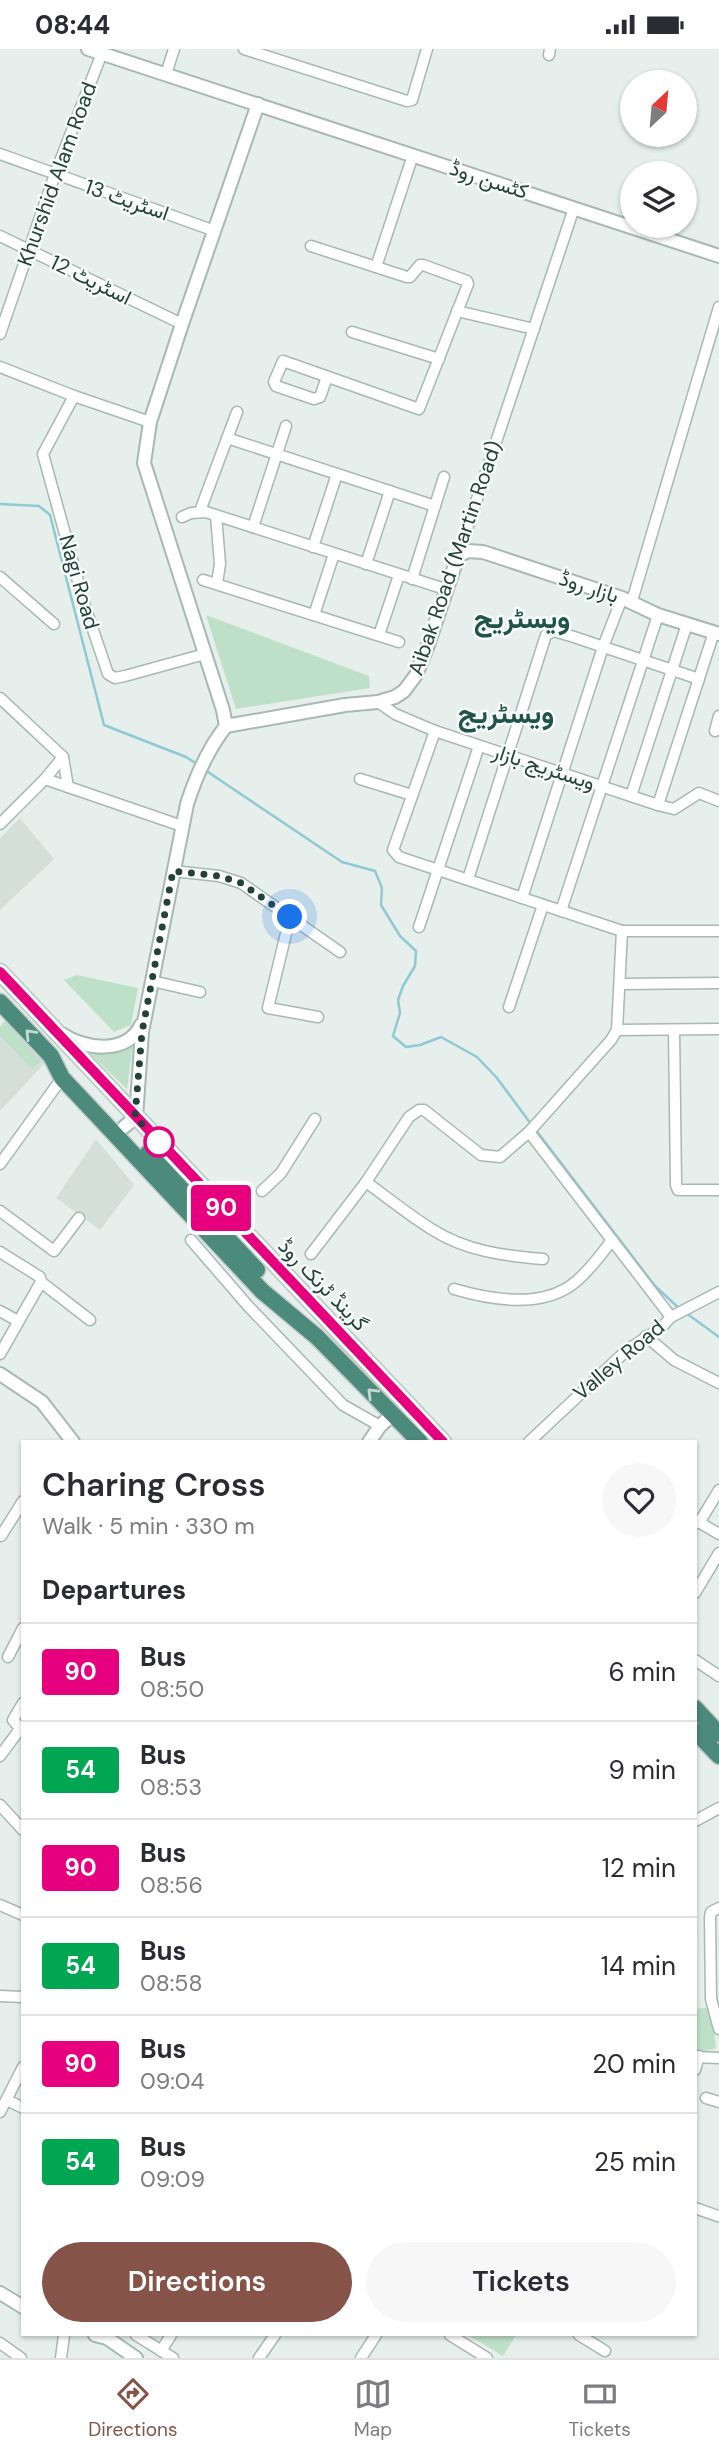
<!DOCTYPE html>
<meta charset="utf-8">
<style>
body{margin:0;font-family:"DM Sans",Vazirmatn,sans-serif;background:#f7f7f7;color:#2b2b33;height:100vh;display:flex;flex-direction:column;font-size:26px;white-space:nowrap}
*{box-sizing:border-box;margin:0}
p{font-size:23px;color:#7c7c81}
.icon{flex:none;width:38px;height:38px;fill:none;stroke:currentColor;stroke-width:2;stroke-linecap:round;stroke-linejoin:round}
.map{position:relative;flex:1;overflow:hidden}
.drawer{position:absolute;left:21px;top:1391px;width:676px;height:896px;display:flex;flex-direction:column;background:#fff;border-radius:0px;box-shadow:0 2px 5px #0004}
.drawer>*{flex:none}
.badge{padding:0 14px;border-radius:5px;font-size:24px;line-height:46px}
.needle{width:46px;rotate:26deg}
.controls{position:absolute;left:620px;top:21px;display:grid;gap:14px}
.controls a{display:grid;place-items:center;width:77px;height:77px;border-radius:50%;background:#fff;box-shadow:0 2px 5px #0004;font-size:35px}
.you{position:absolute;width:35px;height:35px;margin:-18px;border:5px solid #fff;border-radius:50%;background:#1a73e8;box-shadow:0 0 0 10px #1a73e833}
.map>.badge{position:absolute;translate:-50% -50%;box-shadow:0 0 0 4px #fff}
h2{padding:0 21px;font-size:26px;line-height:63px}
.round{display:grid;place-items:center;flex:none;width:74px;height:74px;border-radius:37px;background:#f7f7f7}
.summary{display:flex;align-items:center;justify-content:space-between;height:119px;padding:0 21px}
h1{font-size:33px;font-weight:600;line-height:52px}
.cta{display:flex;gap:14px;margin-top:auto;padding:14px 21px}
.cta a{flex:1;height:80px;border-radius:42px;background:#855347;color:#fff;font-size:28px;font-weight:600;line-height:80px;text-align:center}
.cta a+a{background:#f7f7f7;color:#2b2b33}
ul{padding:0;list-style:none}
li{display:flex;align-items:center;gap:21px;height:98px;padding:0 21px;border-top:2px solid #e1e1e2}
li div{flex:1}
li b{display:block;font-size:26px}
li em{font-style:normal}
li .badge{min-width:77px;font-weight:700;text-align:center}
.status{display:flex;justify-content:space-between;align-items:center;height:49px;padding:0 35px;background:#fff;direction:ltr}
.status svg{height:19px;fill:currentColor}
.tab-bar{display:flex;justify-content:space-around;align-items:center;height:98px;border-top:2px solid #e1e1e2;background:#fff;font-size:19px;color:#7c7c81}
.tab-bar a{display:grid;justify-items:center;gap:4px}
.tab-bar .selected{color:#855347}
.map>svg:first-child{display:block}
</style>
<div class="status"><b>08:44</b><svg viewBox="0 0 49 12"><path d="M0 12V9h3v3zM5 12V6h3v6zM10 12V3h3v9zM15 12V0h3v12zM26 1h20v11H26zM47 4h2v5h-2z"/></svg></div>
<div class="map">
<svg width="719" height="2309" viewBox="0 0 719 2309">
<rect width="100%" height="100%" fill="#e6efeb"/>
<!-- built -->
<g fill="#d4dfda">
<path d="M20 769 54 810 0 861V789Z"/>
<path d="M5 972 45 1014 0 1062V978Z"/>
<path d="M96 1090 134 1136 100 1181 56 1149Z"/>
</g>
<!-- green -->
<g fill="#bfe0c8">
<path d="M206 566 369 627 370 639 236 660Z"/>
<path d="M77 926 138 939 131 976 114 983 64 931Z"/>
<path d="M5 972 41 1012 32 1020 0 987V978Z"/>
<path d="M133 995 127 1040 85 1000Z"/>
<path d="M711 1958 716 1999 695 2005V1960Z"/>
<path d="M468 2286H516L503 2307Z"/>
</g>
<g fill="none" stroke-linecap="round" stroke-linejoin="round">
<!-- stream -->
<g stroke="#8ec9d4" stroke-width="2.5">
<path d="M0 455 39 457 50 466 104 676 186 708 197 715"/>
<path d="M205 721 342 813 375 822 382 839 381 856 400 887 416 902 415 917 403 937 398 951 400 964 393 987 406 998 420 996 441 988 477 1008 497 1029 531 1075"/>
<path d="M535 1080 655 1237 680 1260"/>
<path d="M686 1264 719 1288"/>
</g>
<!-- minor casing -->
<g stroke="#a8b8b2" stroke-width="13">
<g id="minor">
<path d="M244 0 407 52 412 51 427 0"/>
<path d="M549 6 550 0"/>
<path d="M166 25 174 0"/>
<path d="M0 105 215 182"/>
<path d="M0 187 182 275"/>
<path d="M311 197 407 228H410L420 216H423L467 232 468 235 419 360 283 312 274 333 276 337 314 350 320 348 327 328"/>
<path d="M376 218 413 106"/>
<path d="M457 262 534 280"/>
<path d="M352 283 439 310"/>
<path d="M0 285 55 125 102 4"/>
<path d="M0 318 74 347 150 373"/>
<path d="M74 347 43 405 84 554 108 625 115 629 125 627 205 605"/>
<path d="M227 389 435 457"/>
<path d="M200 462 237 363"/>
<path d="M216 466 220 515 217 534"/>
<path d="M182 468 191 464 206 463 445 540"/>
<path d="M253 478 286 377"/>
<path d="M313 498 337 425"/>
<path d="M458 507 574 159"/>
<path d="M366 515 390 442"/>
<path d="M0 528 54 575"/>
<path d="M412 530 444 428"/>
<path d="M203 531 399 593"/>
<path d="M632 552 719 258"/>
<path d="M314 566 334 505"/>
<path d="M379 586 399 526"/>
<path d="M0 649 63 708 68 738"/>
<path d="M378 653 395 665 435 682 658 756 674 760 699 744 719 752"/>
<path d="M435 682 393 801 399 808 622 882H719"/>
<path d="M715 682 719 667"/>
<path d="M45 730 182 777"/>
<path d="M360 730 412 746"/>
<path d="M631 747 687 575"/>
<path d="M658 756 714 583"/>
<path d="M0 775 45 730 63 708"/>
<path d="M173 822 219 827 241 834 340 903"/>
<path d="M468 830 546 586 554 582 574 588 699 630"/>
<path d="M522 849 603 598 622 549"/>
<path d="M561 862 658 566"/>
<path d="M290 868 268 959 318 968"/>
<path d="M419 878 479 697"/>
<path d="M152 932 200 943"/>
<path d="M620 935 719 934"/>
<path d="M509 958 543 856"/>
<path d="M617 981 719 980"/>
<path d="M674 981 676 1136 678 1141H719"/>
<path d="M529 1083 671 1268"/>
<path d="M0 1115 62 1029"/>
<path d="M366 1133C388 1149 410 1167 433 1181 466 1202 505 1207 543 1210"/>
<path d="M262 1142 281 1124 315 1070"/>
<path d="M0 1162 54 1202 79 1169"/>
<path d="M191 1191 249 1258 343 1356 380 1377"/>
<path d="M0 1203 40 1228 41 1233 90 1271"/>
<path d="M311 1205 366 1133 409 1068 419 1061H424L481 1106 500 1108 529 1083 611 991 617 981 622 882"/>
<path d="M454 1240C488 1250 534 1259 567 1239 583 1230 601 1206 612 1191"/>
<path d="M0 1262 18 1272"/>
<path d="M646 1287 674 1311 719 1334"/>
<path d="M0 1305 41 1233"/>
<path d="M529 1393 627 1301 661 1279 671 1268 719 1243"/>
<path d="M695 1471 719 1485"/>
<path d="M699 1474 719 1441"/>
<path d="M1 1487 23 1452"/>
<path d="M695 1544 719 1504"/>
<path d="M8 1608 23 1579"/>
<path d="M695 1611 719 1627"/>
<path d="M23 1654 13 1671 23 1683"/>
<path d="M0 1707 20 1680"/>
<path d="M0 1756 23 1781"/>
<path d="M695 1772 719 1759"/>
<path d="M0 1856 23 1866"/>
<path d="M719 1859 711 1863 710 1868 711 1950 719 1980"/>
<path d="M0 1947 23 1948"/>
<path d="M695 2008 719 2009"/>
<path d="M695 2021 699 2007"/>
<path d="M706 2049 719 2053"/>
<path d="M7 2051 23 2059"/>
<path d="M0 2063 23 2018"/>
<path d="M695 2159 718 2167"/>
<path d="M136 2286 173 2309"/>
<path d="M450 2286 487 2309"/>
<path d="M579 2286 605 2302"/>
<path d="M0 2294 21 2309"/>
<path d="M161 2302 171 2286"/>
<path d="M61 2309 64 2286"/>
<path d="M259 2309 275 2286"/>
<path d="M361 2309 376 2286"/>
</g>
</g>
<!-- tertiary casing -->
<g stroke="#a8b8b2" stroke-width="16">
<g id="tertiary">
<path d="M88 0 719 207"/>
<path d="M226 677 223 661 144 414 150 373 182 275 258 55"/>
<path d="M60 984C84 1000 126 1007 141 976"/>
<path d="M124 1078 136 1068 142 983 187 755C196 727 208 700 226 677L345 656 378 653 395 648 404 642 416 626 428 596 458 507 468 502 483 503 622 549 658 566 719 585"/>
<path d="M0 1325 42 1353 73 1393"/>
<path d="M369 1393 380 1377 393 1365"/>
</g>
</g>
<!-- secondary casing -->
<g stroke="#a4bbb3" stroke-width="16">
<g id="secondary">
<path d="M0 2244 23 2258"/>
<path d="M95 2286 107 2289 136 2309"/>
</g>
</g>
<!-- trunk casing -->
<g stroke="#c2cac8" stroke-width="19">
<g id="trunk">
<path d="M0 923 443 1393"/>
<path d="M0 953 51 1007 62 1029 262 1242 317 1288 420 1393"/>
<path d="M148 1104 257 1221"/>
<path d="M695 1659 719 1685"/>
<path d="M695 1682 719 1707"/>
</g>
</g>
<!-- minor -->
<use href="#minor" stroke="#fff" stroke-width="10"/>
<!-- tertiary -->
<use href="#tertiary" stroke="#fff" stroke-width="12"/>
<!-- secondary -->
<use href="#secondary" stroke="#fff" stroke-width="12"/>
<!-- trunk -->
<use href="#trunk" stroke="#4c8a7c" stroke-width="16"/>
</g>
<!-- one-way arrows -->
<defs><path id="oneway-chevron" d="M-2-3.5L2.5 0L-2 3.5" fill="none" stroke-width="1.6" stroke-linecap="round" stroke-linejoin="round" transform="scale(1.75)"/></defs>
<g stroke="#c4d9d4">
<use href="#oneway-chevron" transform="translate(30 985) rotate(-134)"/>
<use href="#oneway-chevron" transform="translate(372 1344) rotate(-135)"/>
</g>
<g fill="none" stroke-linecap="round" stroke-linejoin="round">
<!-- line casing -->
<g stroke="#fff" stroke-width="16">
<path id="line" d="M0 923 443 1393"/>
</g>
<!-- line -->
<use href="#line" stroke="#e6007e" stroke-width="10"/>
<!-- walk -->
<path stroke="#24423a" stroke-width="7" stroke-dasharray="0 12.6" d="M159 1093 135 1068 142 983 173 822 219 827 241 834 290 868"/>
</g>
<!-- markers -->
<circle fill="#fff" stroke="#e6007e" stroke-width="3.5" cx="159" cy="1093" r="14"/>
<g text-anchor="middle" stroke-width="5" stroke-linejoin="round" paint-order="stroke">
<!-- street labels -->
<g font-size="21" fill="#24423a" stroke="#f7fbf9">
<text transform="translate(57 125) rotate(-70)" y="7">Khurshid Alam Road</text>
<text transform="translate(489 131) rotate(18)" y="7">کٹسن روڈ</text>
<text transform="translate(127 151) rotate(19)" y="7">اسٹریٹ 13</text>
<text transform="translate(91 231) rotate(26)" y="7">اسٹریٹ 12</text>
<text transform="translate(455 509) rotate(-71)" y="7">Aibak Road (Martin Road)</text>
<text transform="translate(79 533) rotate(74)" y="7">Nagi Road</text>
<text transform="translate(589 538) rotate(18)" y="7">بازار روڈ</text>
<text transform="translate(544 718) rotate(18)" y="7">ویسٹریج بازار</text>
<text transform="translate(323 1236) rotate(46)" y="7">گرینڈ ٹرنک روڈ</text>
<text transform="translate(619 1311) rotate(-40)" y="7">Valley Road</text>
</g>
<!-- district labels -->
<g font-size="28" font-weight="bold" fill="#1f5548" stroke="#f7fbf9">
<text x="522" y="579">ویسٹریج</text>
<text x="506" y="674">ویسٹریج</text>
</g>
</g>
</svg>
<div class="controls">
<a><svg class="needle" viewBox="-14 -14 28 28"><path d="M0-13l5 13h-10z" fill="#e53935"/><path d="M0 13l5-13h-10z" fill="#7c7c81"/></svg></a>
<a><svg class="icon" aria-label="layers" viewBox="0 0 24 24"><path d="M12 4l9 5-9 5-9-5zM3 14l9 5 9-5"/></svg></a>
</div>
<div class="you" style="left:290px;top:868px"></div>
<b class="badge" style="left:221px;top:1159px;background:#e6007e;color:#fff">90</b>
<section class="drawer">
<div class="summary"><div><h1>Charing Cross</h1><p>Walk · 5 min · 330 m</p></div><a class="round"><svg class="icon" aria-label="heart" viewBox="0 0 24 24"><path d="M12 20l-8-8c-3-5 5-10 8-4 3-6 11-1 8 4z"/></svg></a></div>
<h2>Departures</h2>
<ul>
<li><span class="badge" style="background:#e6007e;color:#fff">90</span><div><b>Bus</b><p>08:50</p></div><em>6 min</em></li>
<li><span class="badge" style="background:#00a651;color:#fff">54</span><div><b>Bus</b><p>08:53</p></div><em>9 min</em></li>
<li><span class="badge" style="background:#e6007e;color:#fff">90</span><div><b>Bus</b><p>08:56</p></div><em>12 min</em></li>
<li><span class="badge" style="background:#00a651;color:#fff">54</span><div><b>Bus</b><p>08:58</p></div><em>14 min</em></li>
<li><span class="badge" style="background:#e6007e;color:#fff">90</span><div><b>Bus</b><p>09:04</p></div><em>20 min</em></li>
<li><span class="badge" style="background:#00a651;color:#fff">54</span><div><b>Bus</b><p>09:09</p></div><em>25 min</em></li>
</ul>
<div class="cta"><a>Directions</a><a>Tickets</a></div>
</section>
</div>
<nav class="tab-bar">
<a class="selected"><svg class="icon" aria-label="directions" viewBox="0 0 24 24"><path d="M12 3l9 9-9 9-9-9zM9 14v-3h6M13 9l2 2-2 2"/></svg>Directions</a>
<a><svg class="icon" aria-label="map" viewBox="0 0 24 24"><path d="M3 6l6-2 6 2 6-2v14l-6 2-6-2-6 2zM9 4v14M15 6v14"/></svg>Map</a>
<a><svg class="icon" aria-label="tickets" viewBox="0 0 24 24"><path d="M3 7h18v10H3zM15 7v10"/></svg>Tickets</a>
</nav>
